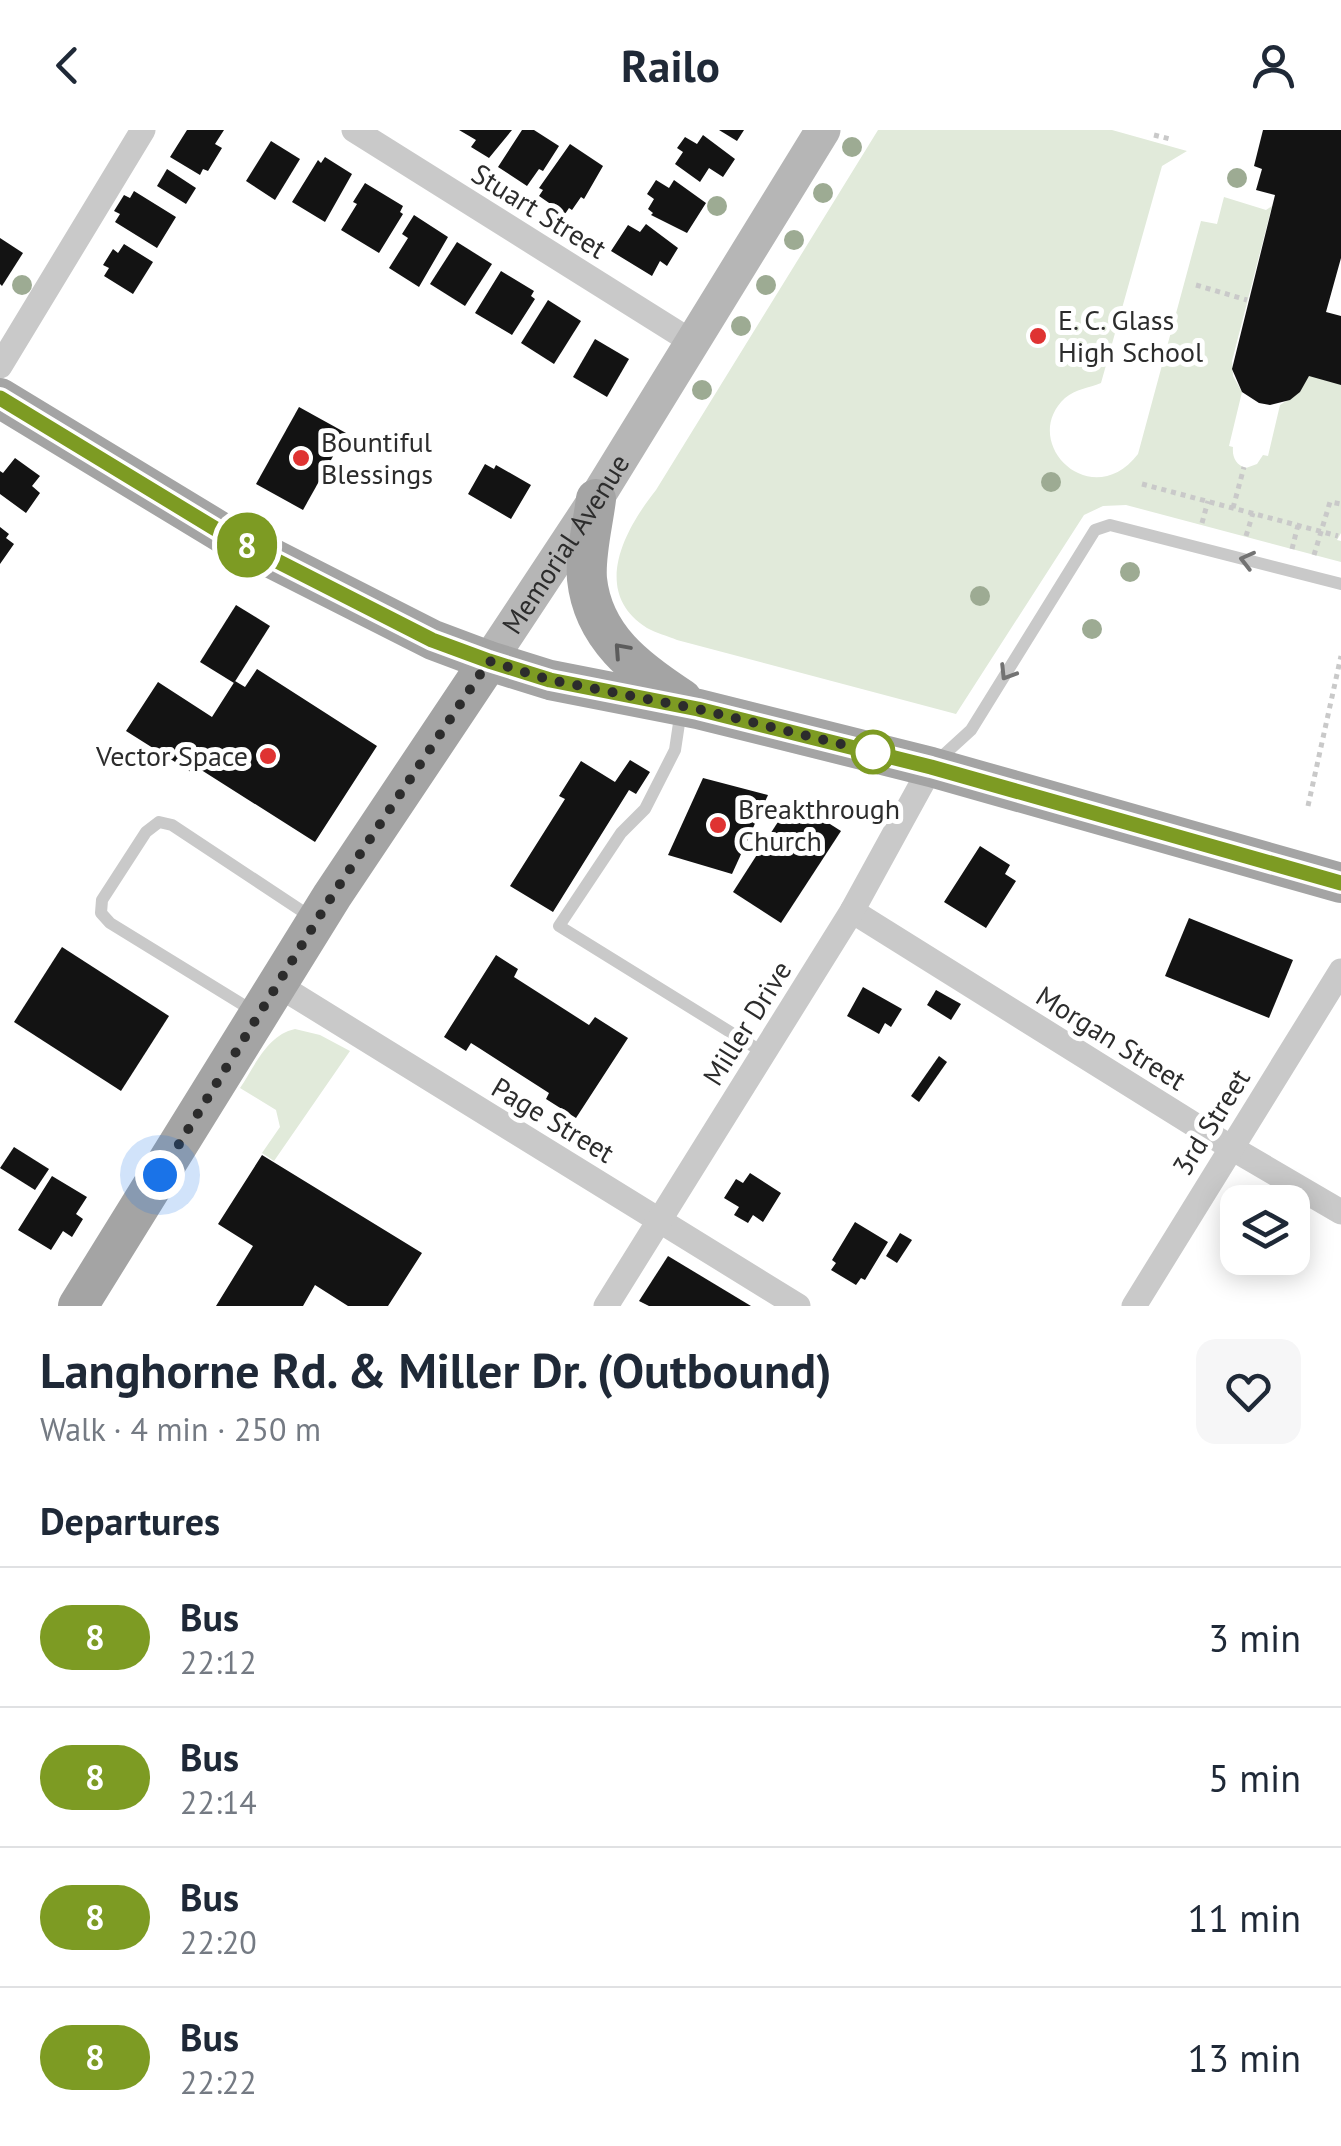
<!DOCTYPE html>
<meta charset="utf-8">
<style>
body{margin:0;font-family:"PT Sans",sans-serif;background:#f6f6f7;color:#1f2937;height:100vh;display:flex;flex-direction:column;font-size:38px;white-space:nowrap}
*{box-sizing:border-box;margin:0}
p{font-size:32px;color:#747a83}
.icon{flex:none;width:55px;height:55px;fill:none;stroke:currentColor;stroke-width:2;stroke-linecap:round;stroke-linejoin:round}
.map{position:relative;height:1176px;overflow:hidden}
.drawer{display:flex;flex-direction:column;background:#fff;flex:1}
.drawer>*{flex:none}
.badge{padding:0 20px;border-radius:32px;font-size:35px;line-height:65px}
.controls{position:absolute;left:1220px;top:1055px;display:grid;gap:20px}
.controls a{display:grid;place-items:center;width:90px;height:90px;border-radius:20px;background:#fff;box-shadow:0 5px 25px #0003;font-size:50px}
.you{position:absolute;width:50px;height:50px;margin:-25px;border:8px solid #fff;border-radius:50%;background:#1a73e8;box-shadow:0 0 0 15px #1a73e833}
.map>.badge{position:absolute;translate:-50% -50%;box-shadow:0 0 0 5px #fff}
h2{padding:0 40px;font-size:38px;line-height:90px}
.round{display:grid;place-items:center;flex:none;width:105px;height:105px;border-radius:20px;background:#f6f6f7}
.summary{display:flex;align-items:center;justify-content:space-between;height:170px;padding:0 40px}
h1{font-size:48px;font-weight:600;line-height:75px}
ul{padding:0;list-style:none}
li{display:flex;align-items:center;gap:30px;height:140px;padding:0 40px;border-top:2px solid #e0e1e3}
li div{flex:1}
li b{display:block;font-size:38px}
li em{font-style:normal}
li .badge{min-width:110px;font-weight:700;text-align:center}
header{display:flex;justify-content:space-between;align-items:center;height:130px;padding:0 40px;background:#fff;font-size:45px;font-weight:600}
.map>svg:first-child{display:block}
</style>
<header><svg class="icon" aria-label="back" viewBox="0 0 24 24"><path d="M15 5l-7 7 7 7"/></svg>Railo<svg class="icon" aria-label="person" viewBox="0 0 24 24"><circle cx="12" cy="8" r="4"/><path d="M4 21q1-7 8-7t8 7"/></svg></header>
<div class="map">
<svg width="1341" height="1176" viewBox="0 0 1341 1176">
<rect width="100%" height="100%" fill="#fff"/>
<!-- green -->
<g fill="#e1eada">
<path d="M878 0H1112L1187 21 1162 36 1101 253C1089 258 1076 259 1065 268 1018 312 1091 385 1138 324L1201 91 1217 94 1224 67 1266 80 1272 76 1232 231 1233 246 1242 262 1229 316 1233 317C1232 327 1236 335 1246 338L1257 334 1263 325 1268 326 1280 275 1300 262 1310 240 1341 251V403L1337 410 1341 411V432L1126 375 1103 376 1084 385 956 584 677 510C668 506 656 503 647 498 590 462 625 399 656 360Z"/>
<path d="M295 899 320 905 350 921 274 1031 262 1023 280 997 276 980 240 958C255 936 267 905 295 899Z"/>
</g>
<!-- building -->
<g fill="#131313">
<path d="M187 0H224L215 14 222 18 208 41 203 39 200 45 170 27Z"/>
<path d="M459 0H512L489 28 471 17 476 10Z"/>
<path d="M522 0H534L559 16 543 41 539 39 527 56 498 37Z"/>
<path d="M719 0H744L737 11Z"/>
<path d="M1263 0H1341V128L1326 182 1341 186V255L1309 246 1300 262 1290 270 1270 275 1259 273 1242 262 1232 239 1275 65 1256 60 1262 39 1254 36Z"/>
<path d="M703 5 735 29 723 47 709 38 700 52 675 34 683 22 677 18 685 7 697 14Z"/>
<path d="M271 11 300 29 275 70 246 51Z"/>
<path d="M570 14 603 36 584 69 581 67 572 80 569 78 565 84 539 66 543 60 539 58Z"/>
<path d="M325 27 352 44 325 92 292 72 318 30 321 33Z"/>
<path d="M167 39 196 58 186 74 157 56Z"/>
<path d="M656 50 669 58 674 50 706 73 687 103 651 85 653 83 648 79 654 69 647 64Z"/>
<path d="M365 53 403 76 400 82 403 84 379 123 341 100 357 74 353 72Z"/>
<path d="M134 61 176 87 157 118 115 92 120 84 114 81 124 65 130 68Z"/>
<path d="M414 85 448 107 419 157 389 138 408 108 402 104Z"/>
<path d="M646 94 678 118 667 136 660 131 652 146 611 121 628 95 640 102Z"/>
<path d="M0 108 23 123 2 156 0 154Z"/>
<path d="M457 112 492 134 465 176 430 154Z"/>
<path d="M124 114 153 132 133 164 104 146 109 138 103 135 113 119 118 123Z"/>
<path d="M501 141 534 161 531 166 535 169 512 205 475 183Z"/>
<path d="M548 170 581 191 554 234 521 213Z"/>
<path d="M595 209 629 229 607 267 573 247Z"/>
<path d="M299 277 346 303 303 380 256 354Z"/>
<path d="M15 328 40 346 32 356 40 363 26 383 0 364V341L3 343Z"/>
<path d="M485 334 494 339 496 335 531 355 511 389 468 364Z"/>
<path d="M0 397 9 404 6 408 14 414 0 434Z"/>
<path d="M236 475 270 496 234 553 200 532Z"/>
<path d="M257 539 377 616 315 712 195 636 191 642 126 601 158 552 212 587 235 551 245 557Z"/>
<path d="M630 630 650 642 636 664 629 660 553 782 510 756 565 669 559 666 581 631 615 652Z"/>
<path d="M703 648 768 665 732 744 668 725Z"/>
<path d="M792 670 841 701 781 793 733 762Z"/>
<path d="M980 716 1010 735 1005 744 1016 751 986 798 944 772Z"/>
<path d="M1189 788 1293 830 1269 888 1165 846Z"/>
<path d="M62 817 169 886 121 961 14 892Z"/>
<path d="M496 825 518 839 514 847 589 895 595 887 628 908 576 988 546 969 549 963 479 918 471 913 466 921 444 907Z"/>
<path d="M863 857 902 879 891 897 885 893 879 904 847 886Z"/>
<path d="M936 860 961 874 951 890 927 875Z"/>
<path d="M939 926 947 932 919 972 911 966Z"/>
<path d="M14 1017 49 1039 35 1060 0 1038Z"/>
<path d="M262 1025 422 1123 388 1176H348L315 1155 303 1176H216L253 1116 218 1094Z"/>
<path d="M750 1043 781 1063 763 1092 753 1085 748 1093 734 1085 739 1077 724 1068 736 1049 743 1053Z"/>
<path d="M52 1046 87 1067 76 1084 83 1089 72 1107 63 1101 51 1120 18 1100Z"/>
<path d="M855 1092 888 1112 865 1150 861 1148 856 1155 831 1140 836 1133 832 1130Z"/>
<path d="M900 1103 912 1110 897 1133 886 1126Z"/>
<path d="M668 1126 751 1176H649L639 1171Z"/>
</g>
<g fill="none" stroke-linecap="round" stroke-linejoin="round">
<!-- path -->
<g stroke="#c9c9c9" stroke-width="5" stroke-dasharray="5 5" stroke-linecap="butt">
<path d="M1154 5 1170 9"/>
<path d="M1196 155 1247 170"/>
<path d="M1142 354 1338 406"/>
<path d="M1233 378 1244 337"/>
<path d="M1202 393 1208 371"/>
<path d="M1246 406 1253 383"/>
<path d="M1292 419 1298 395"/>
<path d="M1314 425 1330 372 1341 374"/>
<path d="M1308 676 1341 526"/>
</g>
<!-- lane -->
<g stroke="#c9c9c9" stroke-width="12">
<path d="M681 580 675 620 645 679 621 703 559 796 764 923"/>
<path d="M936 632 971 600 1095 400 1110 395 1341 454"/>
<path d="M253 881 110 793 101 783 102 770 146 702 159 692 172 695 314 789"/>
</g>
<!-- street -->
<g stroke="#c9c9c9" stroke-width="25">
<path d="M354 0 692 212"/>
<path d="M0 236 143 0"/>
<path d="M852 781 1230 1017 1341 1082"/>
<path d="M278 855 798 1176"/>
<path d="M606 1176 852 781 931 637"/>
<path d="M1134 1176 1341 841"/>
</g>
<!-- secondary -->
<path stroke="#b6b6b6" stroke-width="35" id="s1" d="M489 531 596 369 823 0"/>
<!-- primary -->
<g stroke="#a4a4a4" stroke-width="40">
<path d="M0 268 224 404 433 510 489 531 550 550 698 579 931 637 1341 753"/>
<path d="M596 369C593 394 585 424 587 449 593 507 636 539 682 569"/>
<path d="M78 1176 332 766 489 531"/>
</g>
</g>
<!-- trees -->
<g fill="#9dab93">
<circle cx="852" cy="17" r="10"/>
<circle cx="1237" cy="48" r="10"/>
<circle cx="823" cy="63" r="10"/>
<circle cx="717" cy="76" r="10"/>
<circle cx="794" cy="110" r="10"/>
<circle cx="22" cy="155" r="10"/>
<circle cx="766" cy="155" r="10"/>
<circle cx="741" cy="196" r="10"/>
<circle cx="702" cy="260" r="10"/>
<circle cx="1051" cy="352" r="10"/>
<circle cx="1130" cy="442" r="10"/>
<circle cx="980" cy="466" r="10"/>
<circle cx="1092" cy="499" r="10"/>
</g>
<!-- one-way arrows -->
<defs><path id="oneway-chevron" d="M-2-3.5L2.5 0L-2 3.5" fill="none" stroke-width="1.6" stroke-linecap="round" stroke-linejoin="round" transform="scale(2.5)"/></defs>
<g stroke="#737373">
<use href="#oneway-chevron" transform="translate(1247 430) rotate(-166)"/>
<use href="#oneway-chevron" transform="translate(1007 543) rotate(122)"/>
</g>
<use stroke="#5c5c5c" href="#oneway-chevron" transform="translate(621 520) rotate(-132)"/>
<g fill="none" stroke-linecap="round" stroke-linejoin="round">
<!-- line casing -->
<g stroke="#fff" stroke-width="22">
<path id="line" d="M0 268 224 404 432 510 489 531 550 550 698 579 931 637 1341 753"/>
</g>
<!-- line -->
<use href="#line" stroke="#7d9b23" stroke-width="15"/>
<!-- walk -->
<path stroke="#2c2c2c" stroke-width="10" stroke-dasharray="0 18" d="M160 1045 332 766 489 531 550 550 698 579 873 622"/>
</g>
<!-- markers -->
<g fill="#df3332" stroke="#fff" stroke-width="4">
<circle cx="1038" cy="206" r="10"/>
<circle cx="301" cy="328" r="10"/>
<circle cx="268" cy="626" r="10"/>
<circle cx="718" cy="695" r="10"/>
</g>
<circle fill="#fff" stroke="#7d9b23" stroke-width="5" cx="873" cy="622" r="20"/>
<g text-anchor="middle" stroke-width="10" stroke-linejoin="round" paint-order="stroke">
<!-- street labels -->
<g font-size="28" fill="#2c2c2c" stroke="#fff">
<text transform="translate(539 81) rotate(32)" y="10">Stuart Street</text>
<text dy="10" stroke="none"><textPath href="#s1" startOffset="140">Memorial Avenue</textPath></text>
<text transform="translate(747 893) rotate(-58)" y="10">Miller Drive</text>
<text transform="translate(1111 908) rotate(32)" y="10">Morgan Street</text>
<text transform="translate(553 990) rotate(31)" y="10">Page Street</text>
<text transform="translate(1211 992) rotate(-58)" y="10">3rd Street</text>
</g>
<!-- poi labels -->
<g font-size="28" fill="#2c2c2c" stroke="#fff" text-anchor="start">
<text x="1058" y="200">E. C. Glass<tspan x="1058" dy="32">High School</tspan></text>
<text x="321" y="322">Bountiful<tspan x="321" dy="32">Blessings</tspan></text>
<text x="248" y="636" text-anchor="end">Vector Space</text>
<text x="738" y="689">Breakthrough<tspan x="738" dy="32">Church</tspan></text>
</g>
</g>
</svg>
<div class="controls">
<a><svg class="icon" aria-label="layers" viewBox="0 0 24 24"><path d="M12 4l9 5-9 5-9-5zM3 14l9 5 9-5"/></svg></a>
</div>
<div class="you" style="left:160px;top:1045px"></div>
<b class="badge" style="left:247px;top:415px;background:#7d9b23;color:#fff">8</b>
</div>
<section class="drawer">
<div class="summary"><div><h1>Langhorne Rd. &amp; Miller Dr. (Outbound)</h1><p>Walk · 4 min · 250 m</p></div><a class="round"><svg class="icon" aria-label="heart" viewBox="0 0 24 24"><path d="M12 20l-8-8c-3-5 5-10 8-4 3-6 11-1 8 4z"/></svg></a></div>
<h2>Departures</h2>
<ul>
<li><span class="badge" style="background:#7d9b23;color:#fff">8</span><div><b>Bus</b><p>22:12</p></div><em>3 min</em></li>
<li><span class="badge" style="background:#7d9b23;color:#fff">8</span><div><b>Bus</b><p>22:14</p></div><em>5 min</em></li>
<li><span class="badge" style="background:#7d9b23;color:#fff">8</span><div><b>Bus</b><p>22:20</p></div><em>11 min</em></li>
<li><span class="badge" style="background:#7d9b23;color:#fff">8</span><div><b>Bus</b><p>22:22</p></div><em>13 min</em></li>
</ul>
</section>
